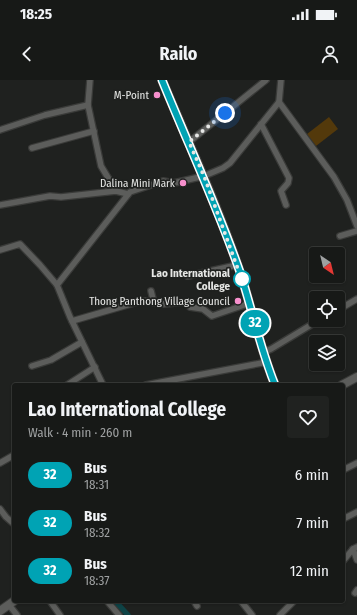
<!DOCTYPE html>
<meta charset="utf-8">
<style>
body{margin:0;font-family:"Fira Sans Condensed",sans-serif;background:#202220;color:#f1f3f6;height:100vh;display:flex;flex-direction:column;font-size:15px;white-space:nowrap}
*{box-sizing:border-box;margin:0}
p{font-size:13px;color:#9ea0a1}
.icon{flex:none;width:22px;height:22px;fill:none;stroke:currentColor;stroke-width:2;stroke-linecap:round;stroke-linejoin:round}
.map{position:relative;flex:1;overflow:hidden}
.sheet{position:absolute;left:12px;top:303px;width:333px;height:220px;display:flex;flex-direction:column;background:#171917;border-radius:4px;box-shadow:0 1px 3px #0004,0 0 0 1px #363836}
.sheet>*{flex:none}
.badge{padding:0 8px;border-radius:13px;font-size:14px;line-height:26px}
.needle{width:26px;rotate:145deg}
.fabs{position:absolute;left:309px;top:167px;display:grid;gap:8px}
.fabs a{display:grid;place-items:center;width:36px;height:36px;border-radius:4px;background:#171917;box-shadow:0 1px 3px #0004,0 0 0 1px #363836;font-size:20px}
.you{position:absolute;width:20px;height:20px;margin:-10px;border:3px solid #fff;border-radius:50%;background:#1a73e8;box-shadow:0 0 0 6px #1a73e833}
.map>.badge{position:absolute;translate:-50% -50%;box-shadow:0 0 0 2px #fff}
.round{display:grid;place-items:center;flex:none;width:42px;height:42px;border-radius:4px;background:#202220}
.summary{display:flex;align-items:center;justify-content:space-between;height:68px;padding:0 16px}
h1{font-size:19px;font-weight:700;line-height:30px}
ul{padding:0;list-style:none}
li{display:flex;align-items:center;gap:12px;height:48px;padding:0 16px}
li div{flex:1}
li b{display:block;font-size:15px}
li em{font-style:normal}
li .badge{min-width:44px;font-weight:700;text-align:center}
.status{display:flex;justify-content:space-between;align-items:center;height:28px;padding:0 20px;background:#171917;direction:ltr}
.status svg{height:11px;fill:currentColor}
header{display:flex;justify-content:space-between;align-items:center;height:52px;padding:0 16px;background:#171917;font-size:18px;font-weight:700}
.map>svg:first-child{display:block}
</style>
<div class="status"><b>18:25</b><svg viewBox="0 0 49 12"><path d="M0 12V9h3v3zM5 12V6h3v6zM10 12V3h3v9zM15 12V0h3v12zM26 1h20v11H26zM47 4h2v5h-2z"/></svg></div>
<header><svg class="icon" aria-label="back" viewBox="0 0 24 24"><path d="M15 5l-7 7 7 7"/></svg>Railo<svg class="icon" aria-label="person" viewBox="0 0 24 24"><circle cx="12" cy="8" r="4"/><path d="M4 21q1-7 8-7t8 7"/></svg></header>
<div class="map">
<svg width="357" height="535" viewBox="0 0 357 535">
<rect width="100%" height="100%" fill="#1f211f"/>
<!-- green -->
<path fill="#53390b" d="M329 37 338 49 316 66 307 54Z"/>
<g fill="none" stroke-linecap="round" stroke-linejoin="round">
<!-- canal -->
<path stroke="#0e4346" stroke-width="5.5" d="M115 521 128 535"/>
<!-- street casing -->
<g stroke="#3a3b39" stroke-width="8">
<g id="street">
<path d="M90 0 88 25 101 86 116 111"/>
<path d="M279 22 334 97 347 120 357 146"/>
<path d="M261 44 289 98 288 103 281 111 286 125"/>
<path d="M0 50 45 35 88 25"/>
<path d="M189 62 266 0"/>
<path d="M32 68 94 51"/>
<path d="M0 125 50 116 61 117 116 111 128 114"/>
<path d="M340 156 357 151"/>
<path d="M0 170 20 164 40 185 57 205 70 237 103 305"/>
<path d="M188 196 237 185"/>
<path d="M57 205 130 112 163 101 174 103 204 96 223 88 230 83 279 22 281 0"/>
<path d="M151 211 154 223"/>
<path d="M338 230 357 219"/>
<path d="M72 241 141 221H150L164 224 184 222 187 223 190 227 203 229 212 236 250 223"/>
<path d="M264 272 271 269 319 240"/>
<path d="M32 286 51 280 82 262"/>
<path d="M67 305 95 287"/>
<path d="M146 305 267 282"/>
<path d="M0 383 14 375"/>
<path d="M343 390 357 383"/>
<path d="M0 429 6 437 14 444"/>
<path d="M343 439 357 432"/>
<path d="M353 469 357 480"/>
<path d="M343 481 353 469 357 467"/>
<path d="M355 513 357 510"/>
<path d="M50 521 60 535"/>
<path d="M107 521 119 535"/>
<path d="M194 521 197 526"/>
<path d="M241 521 252 535"/>
<path d="M9 525 17 535"/>
<path d="M280 535 294 521"/>
</g>
</g>
<!-- secondary casing -->
<g stroke="#3a3b39" stroke-width="10">
<g id="secondary">
<path d="M162 0C189 64 218 126 240 192 252 229 260 268 275 305"/>
<path d="M342 305 357 297"/>
<path d="M0 531 14 521"/>
</g>
</g>
<!-- street -->
<use href="#street" stroke="#5c5d5b" stroke-width="5.5"/>
<!-- secondary -->
<use href="#secondary" stroke="#5c5d5b" stroke-width="8"/>
</g>
<g fill="none" stroke-linecap="round" stroke-linejoin="round">
<!-- line casing -->
<g stroke="#fff" stroke-width="9">
<path id="line" d="M162 0C188 64 217 126 240 192 252 229 260 268 275 305"/>
</g>
<!-- line -->
<use href="#line" stroke="#00a3b4" stroke-width="6"/>
<!-- walk -->
<path stroke="#e6e7e5" stroke-width="4" stroke-dasharray="0 7.2" d="M225 33 189 62 204 96 243 203 242 199"/>
</g>
<!-- markers -->
<g fill="#f790cd" stroke="#1f211f" stroke-width="1.5">
<circle cx="157" cy="15" r="4"/>
<circle cx="183" cy="103" r="4"/>
<circle cx="238" cy="221" r="4"/>
</g>
<circle fill="#fff" stroke="#00a3b4" stroke-width="2" cx="242" cy="199" r="8"/>
<g text-anchor="middle" stroke-width="3.5" stroke-linejoin="round" paint-order="stroke">
<!-- poi labels -->
<g font-size="11" fill="#e6e7e5" stroke="#1f211f" text-anchor="end">
<text x="149" y="19">M-Point</text>
<text x="175" y="107">Dalina Mini Mark</text>
<text x="230" y="225">Thong Panthong Village Council</text>
</g>
<!-- stop labels -->
<g font-size="11" font-weight="bold" fill="#e6e7e5" stroke="#1f211f" text-anchor="end">
<text x="230" y="197">Lao International<tspan x="230" dy="13">College</tspan></text>
</g>
</g>
</svg>
<div class="fabs">
<a><svg class="needle" viewBox="-14 -14 28 28"><path d="M0-13l5 13h-10z" fill="#e53935"/><path d="M0 13l5-13h-10z" fill="#9ea0a1"/></svg></a>
<a><svg class="icon" aria-label="locate" viewBox="0 0 24 24"><circle cx="12" cy="12" r="6"/><path d="M12 2v4M12 18v4M2 12h4M18 12h4"/></svg></a>
<a><svg class="icon" aria-label="layers" viewBox="0 0 24 24"><path d="M12 4l9 5-9 5-9-5zM3 14l9 5 9-5"/></svg></a>
</div>
<div class="you" style="left:225px;top:33px"></div>
<b class="badge" style="left:255px;top:243px;background:#00a3b4;color:#fff">32</b>
<section class="sheet">
<div class="summary"><div><h1>Lao International College</h1><p>Walk · 4 min · 260 m</p></div><a class="round"><svg class="icon" aria-label="heart" viewBox="0 0 24 24"><path d="M12 20l-8-8c-3-5 5-10 8-4 3-6 11-1 8 4z"/></svg></a></div>
<ul>
<li><span class="badge" style="background:#00a3b4;color:#fff">32</span><div><b>Bus</b><p>18:31</p></div><em>6 min</em></li>
<li><span class="badge" style="background:#00a3b4;color:#fff">32</span><div><b>Bus</b><p>18:32</p></div><em>7 min</em></li>
<li><span class="badge" style="background:#00a3b4;color:#fff">32</span><div><b>Bus</b><p>18:37</p></div><em>12 min</em></li>
</ul>
</section>
</div>
